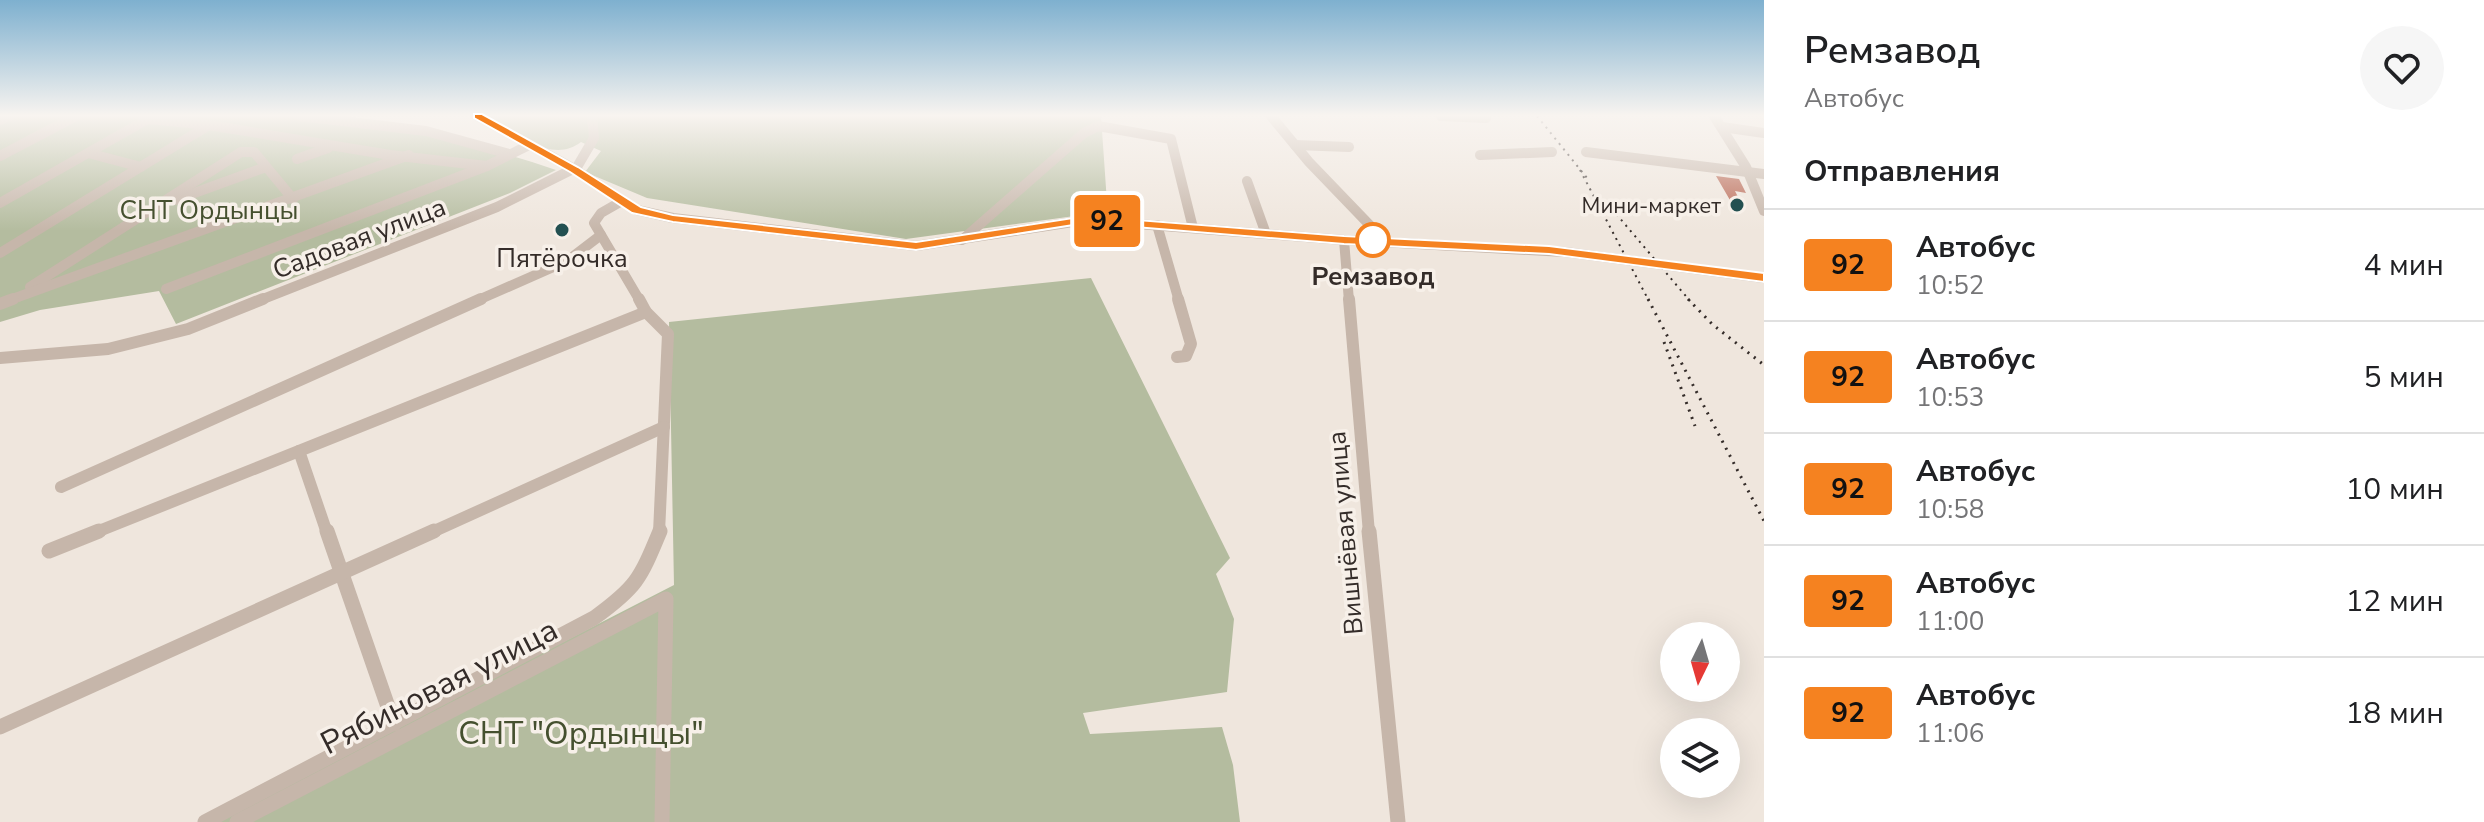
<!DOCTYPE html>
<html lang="ru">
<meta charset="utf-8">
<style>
body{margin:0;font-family:"Nunito Sans",sans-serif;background:#f6f6f6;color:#202124;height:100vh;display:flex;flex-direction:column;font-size:30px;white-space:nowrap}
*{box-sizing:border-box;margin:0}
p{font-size:26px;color:#757577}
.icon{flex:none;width:44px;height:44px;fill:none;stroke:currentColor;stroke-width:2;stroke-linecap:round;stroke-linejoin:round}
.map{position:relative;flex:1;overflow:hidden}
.panel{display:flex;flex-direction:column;background:#fff;width:720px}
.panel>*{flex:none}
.badge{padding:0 16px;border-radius:6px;font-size:28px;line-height:52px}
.needle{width:52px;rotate:185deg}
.fabs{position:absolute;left:1660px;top:622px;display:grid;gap:16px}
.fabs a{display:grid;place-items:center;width:80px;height:80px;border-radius:50%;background:#fff;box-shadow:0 8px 32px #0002;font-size:40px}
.map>.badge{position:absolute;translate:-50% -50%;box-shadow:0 0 0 4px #fff}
h2{padding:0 40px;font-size:30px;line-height:72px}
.round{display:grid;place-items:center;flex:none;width:84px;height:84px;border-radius:42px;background:#f6f6f6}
.headline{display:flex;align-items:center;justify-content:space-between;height:136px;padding:0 40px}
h1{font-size:38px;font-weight:600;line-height:60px}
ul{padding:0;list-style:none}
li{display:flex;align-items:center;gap:24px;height:112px;padding:0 40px;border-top:2px solid #e0e0e0}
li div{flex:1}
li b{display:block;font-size:30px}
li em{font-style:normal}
li .badge{min-width:88px;font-weight:700;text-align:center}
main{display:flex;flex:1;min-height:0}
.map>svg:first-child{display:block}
</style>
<main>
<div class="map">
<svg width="1764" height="822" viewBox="0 0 1764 822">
<rect width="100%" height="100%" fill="#efe6dd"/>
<!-- green -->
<g fill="#b4bc9f">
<path d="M0 116C95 116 192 112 287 116 379 119 469 141 556 170L510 193 176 324 159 291 40 310 0 322Z"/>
<path d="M488 116H1101L1108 217 1082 215 906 239 647 198 585 172 601 151 581 142C551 165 515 132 488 116Z"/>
<path d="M1091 278 1230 558 1216 574 1234 619 1227 692 1083 713 1090 734 1222 727 1233 765 1240 822H213L674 585 669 322Z"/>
</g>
<!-- building -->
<path fill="#b86652" d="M1716 176 1739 179 1746 193 1735 191 1744 209 1734 207Z"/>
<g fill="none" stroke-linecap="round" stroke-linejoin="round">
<!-- minor-far2 -->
<g stroke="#c6b6aa" stroke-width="10">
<path d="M300 116 426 131 509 154"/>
<path d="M478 116 574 169 637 210 673 218 916 246 1086 220 1344 240 1565 252 1764 278"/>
<path d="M1271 116 1309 162 1385 241"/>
<path d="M1441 116 1486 118"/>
<path d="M1714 116 1746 167 1764 211"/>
<path d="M0 120 9 116"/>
<path d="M209 125 390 155 487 166 529 145"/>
<path d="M1722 127 1764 133"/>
<path d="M1295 145 1349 147"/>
<path d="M1586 152 1764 174"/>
<path d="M88 153 141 167"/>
<path d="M1480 155 1552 152"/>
<path d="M0 156 76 116"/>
<path d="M297 159 328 148"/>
<path d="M1247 181 1266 234"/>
<path d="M175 200 266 167"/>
<path d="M622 201 601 213 594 223 640 301"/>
<path d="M0 203 153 116"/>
<path d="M1157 225 1179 301"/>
<path d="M962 240 1084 133 1098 126 1171 139 1193 228"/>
<path d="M1344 240 1349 301"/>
<path d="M0 253 209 125 148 119"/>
<path d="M30 287 241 152H254L293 199"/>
<path d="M166 289 487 166"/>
<path d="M7 301 409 155"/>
<path d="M258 301 497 207 577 167 594 138 592 116"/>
<path d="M476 301 567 261 601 235"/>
</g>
<!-- minor-far1 -->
<g stroke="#c6b6aa" stroke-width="12">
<path d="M639 299 646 312 668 334 659 533"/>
<path d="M1349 299 1369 533"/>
<path d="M0 304 13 299"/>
<path d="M1177 357 1186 356 1191 344 1178 299"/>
<path d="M0 358 108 349 188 329 263 299"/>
<path d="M299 451 327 533"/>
<path d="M61 487 481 299"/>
<path d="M94 533 646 312"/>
<path d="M430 533 664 427"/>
</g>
<!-- minor -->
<g stroke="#c6b6aa" stroke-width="15">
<path d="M327 531 394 724"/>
<path d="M1369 531 1398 822"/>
<path d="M49 551 99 531"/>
<path d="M0 727 434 531"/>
<path d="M205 822 594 618C637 587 640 579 660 531"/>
<path d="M237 822 666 599 662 822"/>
</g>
<!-- rail-far1 -->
<g stroke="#342c29" stroke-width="2" stroke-dasharray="2 5" stroke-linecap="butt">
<path d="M1537 116 1587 178"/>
<path d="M1580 170 1649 301"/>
<path d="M1612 209 1690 301"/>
</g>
<!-- rail -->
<g stroke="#342c29" stroke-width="3" stroke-dasharray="2 6" stroke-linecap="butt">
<path d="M1648 299 1764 521"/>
<path d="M1688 299 1712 324 1764 365"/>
<path d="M1664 342 1695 426"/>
</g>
</g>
<!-- sky -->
<linearGradient id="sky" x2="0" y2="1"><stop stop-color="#7eb0cf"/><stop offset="0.5" stop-color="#f8f4f0"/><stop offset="1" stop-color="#f8f4f0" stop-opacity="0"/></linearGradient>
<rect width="1764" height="231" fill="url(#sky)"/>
<!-- line -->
<path fill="#f58220" stroke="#fff" stroke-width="2" d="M474 114H482L578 167 641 207 673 215 916 242 1086 216 1344 236 1549 246 1764 273V282L1549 254 1344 244 1086 223 916 250 673 222 632 213 570 172 474 118Z"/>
<!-- markers -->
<g fill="#235051" stroke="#f7f0e9" stroke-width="3">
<circle cx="1737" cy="205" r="8"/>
<circle cx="562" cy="230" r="8"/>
</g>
<circle fill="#fff" stroke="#f58220" stroke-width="4" cx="1373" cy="240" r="16"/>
<g text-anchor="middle" stroke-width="7" stroke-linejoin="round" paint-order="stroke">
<!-- far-poi labels -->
<g font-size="22" fill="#342c29" stroke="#f7f0e9" text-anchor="end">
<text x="1721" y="213">Мини-маркет</text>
</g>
<!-- park labels -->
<g font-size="26" fill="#45502f" stroke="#f7f0e9">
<text x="209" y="219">СНТ Ордынцы</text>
</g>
<!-- street labels -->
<g font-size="26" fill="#342c29" stroke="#f7f0e9">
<text transform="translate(359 238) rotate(-21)" y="9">Садовая улица</text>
<text transform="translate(1345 533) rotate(-95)" y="9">Вишнёвая улица</text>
</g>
<!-- poi labels -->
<g font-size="26" fill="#342c29" stroke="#f7f0e9">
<text x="562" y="267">Пятёрочка</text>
</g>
<!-- stop labels -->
<g font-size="26" font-weight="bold" fill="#342c29" stroke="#f7f0e9">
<text x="1373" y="285">Ремзавод</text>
</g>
<!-- near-street labels -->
<g font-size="32" fill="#342c29" stroke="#f7f0e9">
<text transform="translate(439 686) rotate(-27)" y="11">Рябиновая улица</text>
</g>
<!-- near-park labels -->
<g font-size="32" fill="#45502f" stroke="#f7f0e9">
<text x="581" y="744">СНТ "Ордынцы"</text>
</g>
</g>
</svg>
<div class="fabs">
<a><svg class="needle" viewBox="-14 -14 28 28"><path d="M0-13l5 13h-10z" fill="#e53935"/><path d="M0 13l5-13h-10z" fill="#757577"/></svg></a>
<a><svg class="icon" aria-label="layers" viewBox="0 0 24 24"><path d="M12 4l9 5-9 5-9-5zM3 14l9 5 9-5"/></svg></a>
</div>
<b class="badge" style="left:1107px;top:221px;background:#f58220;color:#111">92</b>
</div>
<section class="panel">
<div class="headline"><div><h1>Ремзавод</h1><p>Автобус</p></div><a class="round"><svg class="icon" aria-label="heart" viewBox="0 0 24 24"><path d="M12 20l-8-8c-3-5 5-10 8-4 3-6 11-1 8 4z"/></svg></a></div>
<h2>Отправления</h2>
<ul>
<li><span class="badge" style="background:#f58220;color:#111">92</span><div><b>Автобус</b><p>10:52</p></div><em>4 мин</em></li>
<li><span class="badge" style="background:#f58220;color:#111">92</span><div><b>Автобус</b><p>10:53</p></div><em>5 мин</em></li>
<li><span class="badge" style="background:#f58220;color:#111">92</span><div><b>Автобус</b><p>10:58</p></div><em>10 мин</em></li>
<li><span class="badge" style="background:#f58220;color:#111">92</span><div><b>Автобус</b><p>11:00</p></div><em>12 мин</em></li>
<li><span class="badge" style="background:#f58220;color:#111">92</span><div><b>Автобус</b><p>11:06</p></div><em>18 мин</em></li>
</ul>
</section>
</main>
